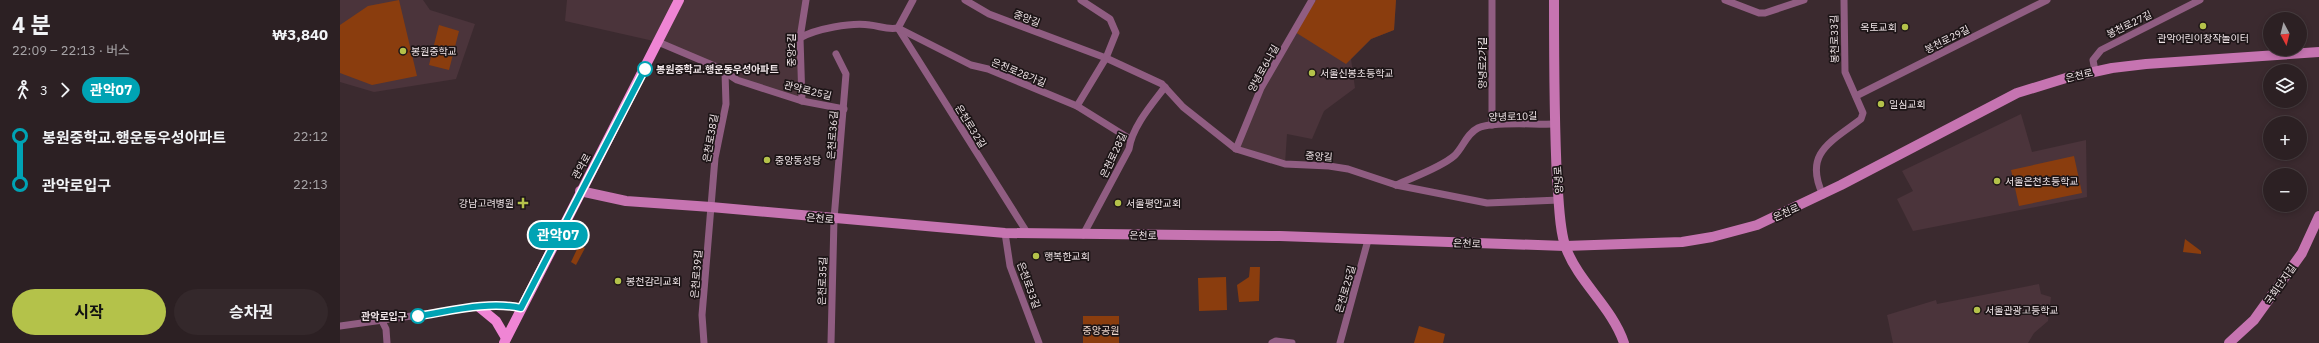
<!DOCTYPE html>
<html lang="ko">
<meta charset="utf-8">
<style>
body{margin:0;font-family:"IBM Plex Sans","Noto Sans KR",sans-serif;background:#34282b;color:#f1f3f6;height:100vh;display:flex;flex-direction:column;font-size:15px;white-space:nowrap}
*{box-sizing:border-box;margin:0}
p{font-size:13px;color:#a6a3a6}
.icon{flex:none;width:22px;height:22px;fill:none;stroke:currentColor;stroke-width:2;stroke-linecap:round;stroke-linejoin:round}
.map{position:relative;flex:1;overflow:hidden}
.details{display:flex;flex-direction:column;background:#2c2023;width:340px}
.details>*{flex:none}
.badge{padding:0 8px;border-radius:13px;font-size:14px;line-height:26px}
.needle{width:26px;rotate:173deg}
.fabs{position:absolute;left:1923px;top:12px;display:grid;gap:8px}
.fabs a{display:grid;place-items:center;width:44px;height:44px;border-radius:50%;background:#2c2023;box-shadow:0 2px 6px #0003,0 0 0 1px #483e41;font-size:20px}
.map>.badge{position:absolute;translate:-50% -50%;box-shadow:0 0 0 2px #fff}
.legs{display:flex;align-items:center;gap:6px;height:44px;padding:0 12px;font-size:13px}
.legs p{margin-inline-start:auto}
.head{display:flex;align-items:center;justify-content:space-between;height:68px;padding:0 12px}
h1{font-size:22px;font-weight:700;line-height:30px}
.primary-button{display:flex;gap:8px;margin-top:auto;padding:8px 12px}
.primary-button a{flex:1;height:46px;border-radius:24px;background:#b4c24a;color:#111;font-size:16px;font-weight:700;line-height:46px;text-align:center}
.primary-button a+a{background:#34282b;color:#f1f3f6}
ul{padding:0 12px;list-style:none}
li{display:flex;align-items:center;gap:14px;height:48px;font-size:15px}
li i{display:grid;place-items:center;width:6px;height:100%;margin:0 5px;background:currentColor}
li i::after{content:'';width:10px;height:10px;margin:-5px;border:3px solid;border-radius:50%;background:#2c2023}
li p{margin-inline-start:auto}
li:first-child i{background:linear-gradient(#0000 50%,currentColor 0)}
li:last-child i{background:linear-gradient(currentColor 50%,#0000 0)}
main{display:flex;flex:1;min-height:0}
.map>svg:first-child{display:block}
</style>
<main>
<section class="details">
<div class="head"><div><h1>4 분</h1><p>22:09 – 22:13 · 버스</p></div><b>₩3,840</b></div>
<div class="legs"><svg class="icon" aria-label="walk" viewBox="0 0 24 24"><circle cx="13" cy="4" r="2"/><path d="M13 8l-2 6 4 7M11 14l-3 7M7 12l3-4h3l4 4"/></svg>3<svg class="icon" aria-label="forward" viewBox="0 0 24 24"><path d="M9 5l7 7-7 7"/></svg><b class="badge" style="background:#00a3b4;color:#fff">관악07</b></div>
<ul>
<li><i style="color:#00a3b4"></i><b>봉원중학교.행운동우성아파트</b><p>22:12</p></li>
<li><i style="color:#00a3b4"></i><b>관악로입구</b><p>22:13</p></li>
</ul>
<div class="primary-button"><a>시작</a><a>승차권</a></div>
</section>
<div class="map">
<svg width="1979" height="343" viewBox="0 0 1979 343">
<rect width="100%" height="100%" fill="#3b2a2f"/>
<!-- built -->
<g fill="#4b343b">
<path d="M0 0H83L90 10 135 24 116 79 34 92 0 82Z"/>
<path d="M227 0H466L460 38 462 101 418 87 318 42 225 21Z"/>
<path d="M976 0H1056L1054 30 1031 39 1011 59 1015 88 984 111 972 139 947 134 945 164 896 149 921 88Z"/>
<path d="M1681 114 1692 152 1746 140 1747 197 1573 231 1557 199 1573 191 1562 171Z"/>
<path d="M1699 284 1701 294 1711 297 1708 321 1694 333 1688 343H1553L1547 315 1596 300 1597 304Z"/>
</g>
<!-- green -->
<g fill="#8a3d0e">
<path d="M59 0 77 76 32 85 0 73V25L28 6Z"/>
<path d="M976 0H1056L1054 30 1031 39 1006 64 955 32Z"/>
<path d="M99 25 119 31 109 70 89 65Z"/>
<path d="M1734 156 1742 193 1679 206 1671 170Z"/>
<path d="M1845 239 1861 251V254L1843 252Z"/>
<path d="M239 245 245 248 236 265 231 262Z"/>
<path d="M910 267H920L919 301 899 302 897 285 909 277Z"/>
<path d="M886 277 887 310 859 311 858 278Z"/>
<rect x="743" y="316" width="36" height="27"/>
<path d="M1079 326 1105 334 1103 343H1074Z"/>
</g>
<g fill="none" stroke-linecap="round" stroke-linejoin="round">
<!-- street -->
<g stroke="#905d82" stroke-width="7">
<path d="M573 0 558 28 688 234"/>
<path d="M625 0 649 14 766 58 822 84 843 107 896 149 945 164 989 166 1008 169 1056 185 1147 203 1219 200"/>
<path d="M1385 0 1419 13H1425L1464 0"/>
<path d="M460 38C475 29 512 22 530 25 540 26 547 30 558 28L631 65 648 69 737 106 790 139"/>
<path d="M318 42 377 67 397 80 462 101 504 109"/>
<path d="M1755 71 1753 60 1761 50 1860 0"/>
<path d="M1516 96 1707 0"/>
<path d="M462 101 460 38 466 0"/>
<path d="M737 106 766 58 776 33 770 19 741 0"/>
<path d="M1152 125V0"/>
<path d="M896 149 921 88 972 0"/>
<path d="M1056 185C1073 177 1100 168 1114 156 1123 148 1126 134 1138 128 1152 121 1196 125 1214 124"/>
<path d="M1483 195C1463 153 1491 142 1521 119L1523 113 1505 72 1504 0"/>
<path d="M665 233 670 266 699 343"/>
<path d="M743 235 789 149C792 127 812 104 825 87"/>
<path d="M42 321 46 329 47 343"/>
<path d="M0 326 150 305H165L181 308"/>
<path d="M364 343 362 315 375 158 386 104 385 72"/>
<path d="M491 343 494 219 506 74 496 54"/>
<path d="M932 343 936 341 952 343"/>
<path d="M1000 343 1028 240"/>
</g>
<!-- secondary -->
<g stroke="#c674b1" stroke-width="10">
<path d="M1214 0C1214 60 1214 119 1217 179 1219 199 1219 230 1226 248 1239 283 1272 307 1284 343"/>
<path d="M240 191 286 201 371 207 665 233 940 236 1225 246 1342 242 1372 237 1417 225 1501 185 1677 93 1726 78 1772 68 1806 64 1979 52"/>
<path d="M1889 343 1914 320 1962 253 1979 216"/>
</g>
<!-- primary -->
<g stroke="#ef85d4" stroke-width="10">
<path d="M139 307 156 321 166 338"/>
<path d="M164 343 339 0"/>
</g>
</g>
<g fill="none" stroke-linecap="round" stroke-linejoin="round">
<!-- line-1 casing -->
<g stroke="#fff" stroke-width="9">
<path id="line-1" d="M78 316C111 311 148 301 181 308L305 69"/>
</g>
<!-- line-1 -->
<use href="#line-1" stroke="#00a3b4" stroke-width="6"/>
</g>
<!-- markers -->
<g fill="#b4c24a" stroke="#1d1517" stroke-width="1.5">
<circle cx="1863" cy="26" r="4"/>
<circle cx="1565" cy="27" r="4"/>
<circle cx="63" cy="51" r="4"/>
<circle cx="972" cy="73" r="4"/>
<circle cx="1541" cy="104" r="4"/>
<circle cx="427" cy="160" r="4"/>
<circle cx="1657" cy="181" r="4"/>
<path d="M181 197h4v4h4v4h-4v4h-4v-4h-4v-4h4z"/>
<circle cx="778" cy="203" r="4"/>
<circle cx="696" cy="256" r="4"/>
<circle cx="278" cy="281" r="4"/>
<circle cx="1637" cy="310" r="4"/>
</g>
<g fill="#fff" stroke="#00a3b4" stroke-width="2">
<circle cx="305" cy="69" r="7"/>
<circle cx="78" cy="316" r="7"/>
</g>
<g text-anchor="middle" stroke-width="3.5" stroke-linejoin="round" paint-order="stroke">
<!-- street labels -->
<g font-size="10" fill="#f0e5e8" stroke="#1d1517">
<text transform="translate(687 18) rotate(21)" y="4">중앙길</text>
<text transform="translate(1789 24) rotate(-26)" y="4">봉천로27길</text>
<text transform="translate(1494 39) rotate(-91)" y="4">봉천로33길</text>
<text transform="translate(1607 39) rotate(-27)" y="4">봉천로29길</text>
<text transform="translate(451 50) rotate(-90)" y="4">중앙2길</text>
<text transform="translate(1142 63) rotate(-90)" y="4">양녕로2가길</text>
<text transform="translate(923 68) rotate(-61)" y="4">양녕로6나길</text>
<text transform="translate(679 72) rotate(22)" y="4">은천로28가길</text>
<text transform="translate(1739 75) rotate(-13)" y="4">은천로</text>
<text transform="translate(468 90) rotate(14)" y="4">관악로25길</text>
<text transform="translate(1173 116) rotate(-2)" y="4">양녕로10길</text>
<text transform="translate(631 126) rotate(58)" y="4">은천로32길</text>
<text transform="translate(492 135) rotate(-86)" y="4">은천로36길</text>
<text transform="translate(370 138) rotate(-80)" y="4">은천로38길</text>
<text transform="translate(773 155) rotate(-65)" y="4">은천로28길</text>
<text transform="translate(979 156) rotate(4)" y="4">중앙길</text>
<text transform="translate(241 166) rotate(-61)" y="4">관악로</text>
<text transform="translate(1218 180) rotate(-93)" y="4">양녕로</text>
<text transform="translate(1446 212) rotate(-24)" y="4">은천로</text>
<text transform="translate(480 218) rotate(5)" y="4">은천로</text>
<text transform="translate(803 235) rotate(1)" y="4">은천로</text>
<text transform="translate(1127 243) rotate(2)" y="4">은천로</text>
<text transform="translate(356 274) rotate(-85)" y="4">은천로39길</text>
<text transform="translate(482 281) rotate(-88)" y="4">은천로35길</text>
<text transform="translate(1940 284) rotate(-55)" y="4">국회단지길</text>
<text transform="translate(689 285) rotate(70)" y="4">은천로33길</text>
<text transform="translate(1005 289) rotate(-74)" y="4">은천로25길</text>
</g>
<!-- poi labels -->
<g font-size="10" fill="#f0e5e8" stroke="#1d1517" text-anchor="start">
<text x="1557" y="31" text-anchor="end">옥토교회</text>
<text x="1863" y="42" text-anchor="middle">관악어린이창작놀이터</text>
<text x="71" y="55">봉원중학교</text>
<text x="980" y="77">서울신봉초등학교</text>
<text x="1549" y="108">일심교회</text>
<text x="435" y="164">중앙동성당</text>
<text x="1665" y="185">서울은천초등학교</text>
<text x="174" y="207" text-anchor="end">강남고려병원</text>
<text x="786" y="207">서울평안교회</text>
<text x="704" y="260">행복한교회</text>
<text x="286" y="285">봉천감리교회</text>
<text x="1645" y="314">서울관광고등학교</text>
</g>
<!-- stop labels -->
<g font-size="10" font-weight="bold" fill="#f0e5e8" stroke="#1d1517" text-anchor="start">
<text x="316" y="73">봉원중학교.행운동우성아파트</text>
<text x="67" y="320" text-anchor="end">관악로입구</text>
</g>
<!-- park labels -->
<g font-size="10" fill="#efd7cb" stroke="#1d1517">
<text x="761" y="334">중앙공원</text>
</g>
</g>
</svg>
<div class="fabs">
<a><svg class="needle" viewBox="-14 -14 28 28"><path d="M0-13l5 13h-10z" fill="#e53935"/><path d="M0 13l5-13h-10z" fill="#a6a3a6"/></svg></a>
<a><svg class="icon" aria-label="layers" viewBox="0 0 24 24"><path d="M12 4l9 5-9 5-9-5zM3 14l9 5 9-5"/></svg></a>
<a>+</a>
<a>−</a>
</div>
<b class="badge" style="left:218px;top:235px;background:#00a3b4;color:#fff">관악07</b>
</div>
</main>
